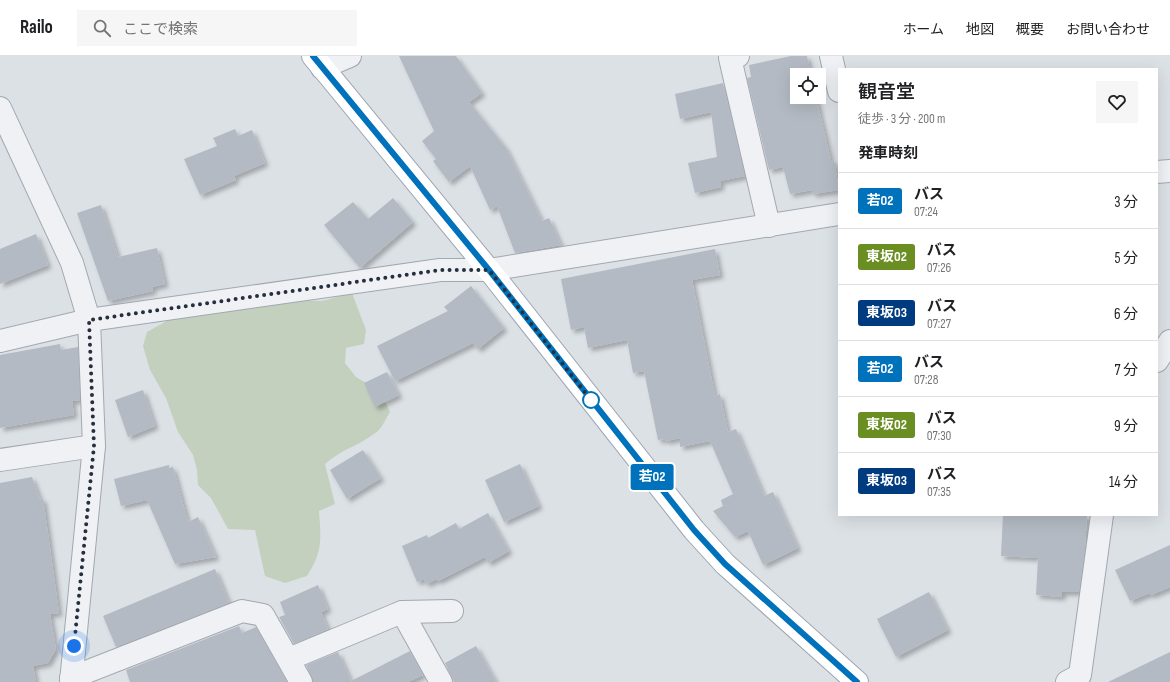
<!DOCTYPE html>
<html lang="ja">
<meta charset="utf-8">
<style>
body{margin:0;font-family:"Sofia Sans Condensed","Noto Sans JP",sans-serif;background:#f6f6f6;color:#202124;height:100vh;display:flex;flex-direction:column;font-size:15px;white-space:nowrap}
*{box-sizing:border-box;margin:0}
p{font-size:13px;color:#757577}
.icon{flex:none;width:22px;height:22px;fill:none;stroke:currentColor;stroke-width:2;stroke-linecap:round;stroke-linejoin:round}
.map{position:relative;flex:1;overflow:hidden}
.sheet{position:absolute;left:838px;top:12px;width:320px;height:448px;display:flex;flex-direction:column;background:#fff;border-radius:0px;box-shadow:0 4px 16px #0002}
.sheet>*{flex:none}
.badge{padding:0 8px;border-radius:3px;font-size:14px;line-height:26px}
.tools{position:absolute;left:790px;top:12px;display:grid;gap:8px}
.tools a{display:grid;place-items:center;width:36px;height:36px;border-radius:0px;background:#fff;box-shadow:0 4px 16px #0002;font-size:20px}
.you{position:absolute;width:20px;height:20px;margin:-10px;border:3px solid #fff;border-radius:50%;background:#1a73e8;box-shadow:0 0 0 6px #1a73e833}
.map>.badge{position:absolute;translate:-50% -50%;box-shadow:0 0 0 2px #fff}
h2{padding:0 20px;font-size:15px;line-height:36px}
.round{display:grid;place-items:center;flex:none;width:42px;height:42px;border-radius:0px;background:#f6f6f6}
.headline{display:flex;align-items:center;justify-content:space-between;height:68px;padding:0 20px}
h1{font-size:19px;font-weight:600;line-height:30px}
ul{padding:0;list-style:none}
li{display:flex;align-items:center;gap:12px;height:56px;padding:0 20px;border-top:1px solid #e0e0e0}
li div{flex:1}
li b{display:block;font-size:15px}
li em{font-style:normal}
li .badge{min-width:44px;font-weight:700;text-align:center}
header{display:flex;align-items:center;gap:24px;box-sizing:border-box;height:56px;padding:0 20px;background:#fff;border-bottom:1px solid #e0e0e0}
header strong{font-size:19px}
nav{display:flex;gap:22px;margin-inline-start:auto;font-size:14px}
.search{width:280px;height:36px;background:#f6f6f6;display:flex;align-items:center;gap:10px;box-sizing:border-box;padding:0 14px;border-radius:0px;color:#757577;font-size:15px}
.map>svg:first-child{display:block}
</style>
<header>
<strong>Railo</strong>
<div class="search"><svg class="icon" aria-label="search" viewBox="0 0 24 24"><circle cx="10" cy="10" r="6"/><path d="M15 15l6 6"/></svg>ここで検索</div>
<nav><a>ホーム</a><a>地図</a><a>概要</a><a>お問い合わせ</a></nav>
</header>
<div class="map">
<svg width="1170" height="626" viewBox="0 0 1170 626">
<defs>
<filter id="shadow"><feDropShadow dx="3.5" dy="3.5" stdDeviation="2" flood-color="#0004"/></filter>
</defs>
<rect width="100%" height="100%" fill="#dce1e6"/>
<!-- green -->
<path fill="#c3d0bd" d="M352 237 366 274 364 288 346 292 345 307 356 321 373 331 383 341 390 356C386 362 383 370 378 375 361 389 340 394 325 408L335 448 319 455C321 483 323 495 307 520L285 527 265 520 255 474 228 473 211 442 198 429 197 414 193 399 178 376 166 342 150 314 143 290 147 276 172 262 238 254 295 244 322 245Z"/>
<!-- building -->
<g fill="#b4bac3" filter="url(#shadow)">
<path d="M399 0H456L482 37 469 46 506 92 542 165 549 162 561 189 515 197 497 150 490 154 470 110 449 126 433 105 436 103 422 85 434 75Z"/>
<path d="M791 0H807L811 19H797V41H816L831 105 834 104 839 134 813 138 812 134 790 138 783 111 769 114 747 22 751 21 749 9Z"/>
<path d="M723 27 745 120 720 125 721 131 695 137 688 107 717 101 711 56 680 63 675 38Z"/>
<path d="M235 73 238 80 252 74 265 107 234 120 236 124 200 139 184 103 217 90 213 82Z"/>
<path d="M393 142 413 166 360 212 324 169 353 146 368 163Z"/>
<path d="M101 149 118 201 157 192 165 228 152 231 153 235 108 245 77 157Z"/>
<path d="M36 178 48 209 0 228V193Z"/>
<path d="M715 193 720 219 692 224 715 340 720 338 728 376 736 373 764 440 773 436 798 492 763 509 748 475 735 481 713 455 723 450 721 444 733 438 710 385 680 391V382L666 385 665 383 658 384 644 315 633 317 627 284 588 292 584 271 571 274 561 223Z"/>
<path d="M471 230 504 272 478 293 473 287 395 325 377 290 448 255 444 251Z"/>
<path d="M60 288 61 294 78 291 80 344 72 345 74 359 0 372V299Z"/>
<path d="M387 316 399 339 375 351 364 327Z"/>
<path d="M143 334 155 370 128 381 115 344Z"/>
<path d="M363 394 381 422 347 443 330 414Z"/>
<path d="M520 408 539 450 504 466 485 424Z"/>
<path d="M169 409V412L173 411 188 466 198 461 216 501 175 508 147 444 121 450 114 423Z"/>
<path d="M32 421 40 443 43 442 59 557 50 558 56 593 48 607 33 610 36 626H0V427Z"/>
<path d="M488 457 509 495 488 507 485 501 438 525 437 523 426 528 424 523 417 526 402 490 427 479 428 482 456 467 459 473Z"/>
<path d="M1003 459H1087L1085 491 1079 536H1062V541L1036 539 1038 502 1001 500Z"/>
<path d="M1170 489V531L1151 539 1150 537 1130 545 1115 514Z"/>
<path d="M215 513 229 547 116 591 103 560Z"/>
<path d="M318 529 328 553 321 556 328 573 294 588 279 561 285 559 280 546Z"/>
<path d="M929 536 948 574 896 601 877 563Z"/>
<path d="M239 570 242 577 256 571 287 626H130L126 614Z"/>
<path d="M476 590 496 626H454L445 607Z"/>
<path d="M410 595 423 619 408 626H313L306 609 338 596 351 625Z"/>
<path d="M1170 596V626H1108Z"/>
</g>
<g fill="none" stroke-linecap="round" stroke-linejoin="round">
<!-- minor casing -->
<g stroke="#a2a8b0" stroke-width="24">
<g id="minor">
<path d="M738 0 730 2 769 170"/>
<path d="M831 0 839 35"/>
<path d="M322 12 350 0"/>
<path d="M0 52 72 207 89 264 94 390 71 626"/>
<path d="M1157 116 1170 115"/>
<path d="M0 285 89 264 440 214H489L839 158"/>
<path d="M1157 305 1170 285"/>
<path d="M0 404 94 390"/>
<path d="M402 556 441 626"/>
<path d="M289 603 402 556 452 555"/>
<path d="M71 622 242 555 263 559 301 626"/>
<path d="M1067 626 1080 619 1102 459"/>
</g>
</g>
<!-- major casing -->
<g stroke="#9ca5b2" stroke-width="24">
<path id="major" d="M313 0 489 214 694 474 725 508 857 626"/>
</g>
<!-- minor -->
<use href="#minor" stroke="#eff1f5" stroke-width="22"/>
<!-- major -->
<use href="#major" stroke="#fff" stroke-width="22"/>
</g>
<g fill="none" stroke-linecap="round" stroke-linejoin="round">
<!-- line casing -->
<g stroke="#fff" stroke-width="9">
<path id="line" d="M313 0 489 214 694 474 725 508 857 626"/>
</g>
<!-- line -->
<use href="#line" stroke="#0072bc" stroke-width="6"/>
<!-- walk -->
<path stroke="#262f3c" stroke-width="4" stroke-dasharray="0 7.2" d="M74 590 94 390 89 264 440 214H489L591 344"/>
</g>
<!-- markers -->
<circle fill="#fff" stroke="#0072bc" stroke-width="2" cx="591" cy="344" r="8"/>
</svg>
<div class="tools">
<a><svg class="icon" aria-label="locate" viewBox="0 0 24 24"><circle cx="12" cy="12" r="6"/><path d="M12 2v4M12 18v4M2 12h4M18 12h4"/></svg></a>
</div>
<div class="you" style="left:74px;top:590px"></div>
<b class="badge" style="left:652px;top:421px;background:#0072bc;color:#fff">若02</b>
<section class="sheet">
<div class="headline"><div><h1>観音堂</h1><p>徒歩 · 3 分 · 200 m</p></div><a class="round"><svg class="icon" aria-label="heart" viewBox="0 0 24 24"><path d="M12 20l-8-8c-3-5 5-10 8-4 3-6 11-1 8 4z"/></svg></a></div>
<h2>発車時刻</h2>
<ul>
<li><span class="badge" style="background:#0072bc;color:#fff">若02</span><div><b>バス</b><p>07:24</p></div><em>3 分</em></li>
<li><span class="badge" style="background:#6b8e23;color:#fff">東坂02</span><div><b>バス</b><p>07:26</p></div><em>5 分</em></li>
<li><span class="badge" style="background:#003b80;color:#fff">東坂03</span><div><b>バス</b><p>07:27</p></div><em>6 分</em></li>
<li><span class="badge" style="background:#0072bc;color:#fff">若02</span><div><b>バス</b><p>07:28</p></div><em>7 分</em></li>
<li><span class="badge" style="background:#6b8e23;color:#fff">東坂02</span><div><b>バス</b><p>07:30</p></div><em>9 分</em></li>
<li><span class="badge" style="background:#003b80;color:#fff">東坂03</span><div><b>バス</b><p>07:35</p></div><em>14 分</em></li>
</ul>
</section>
</div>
